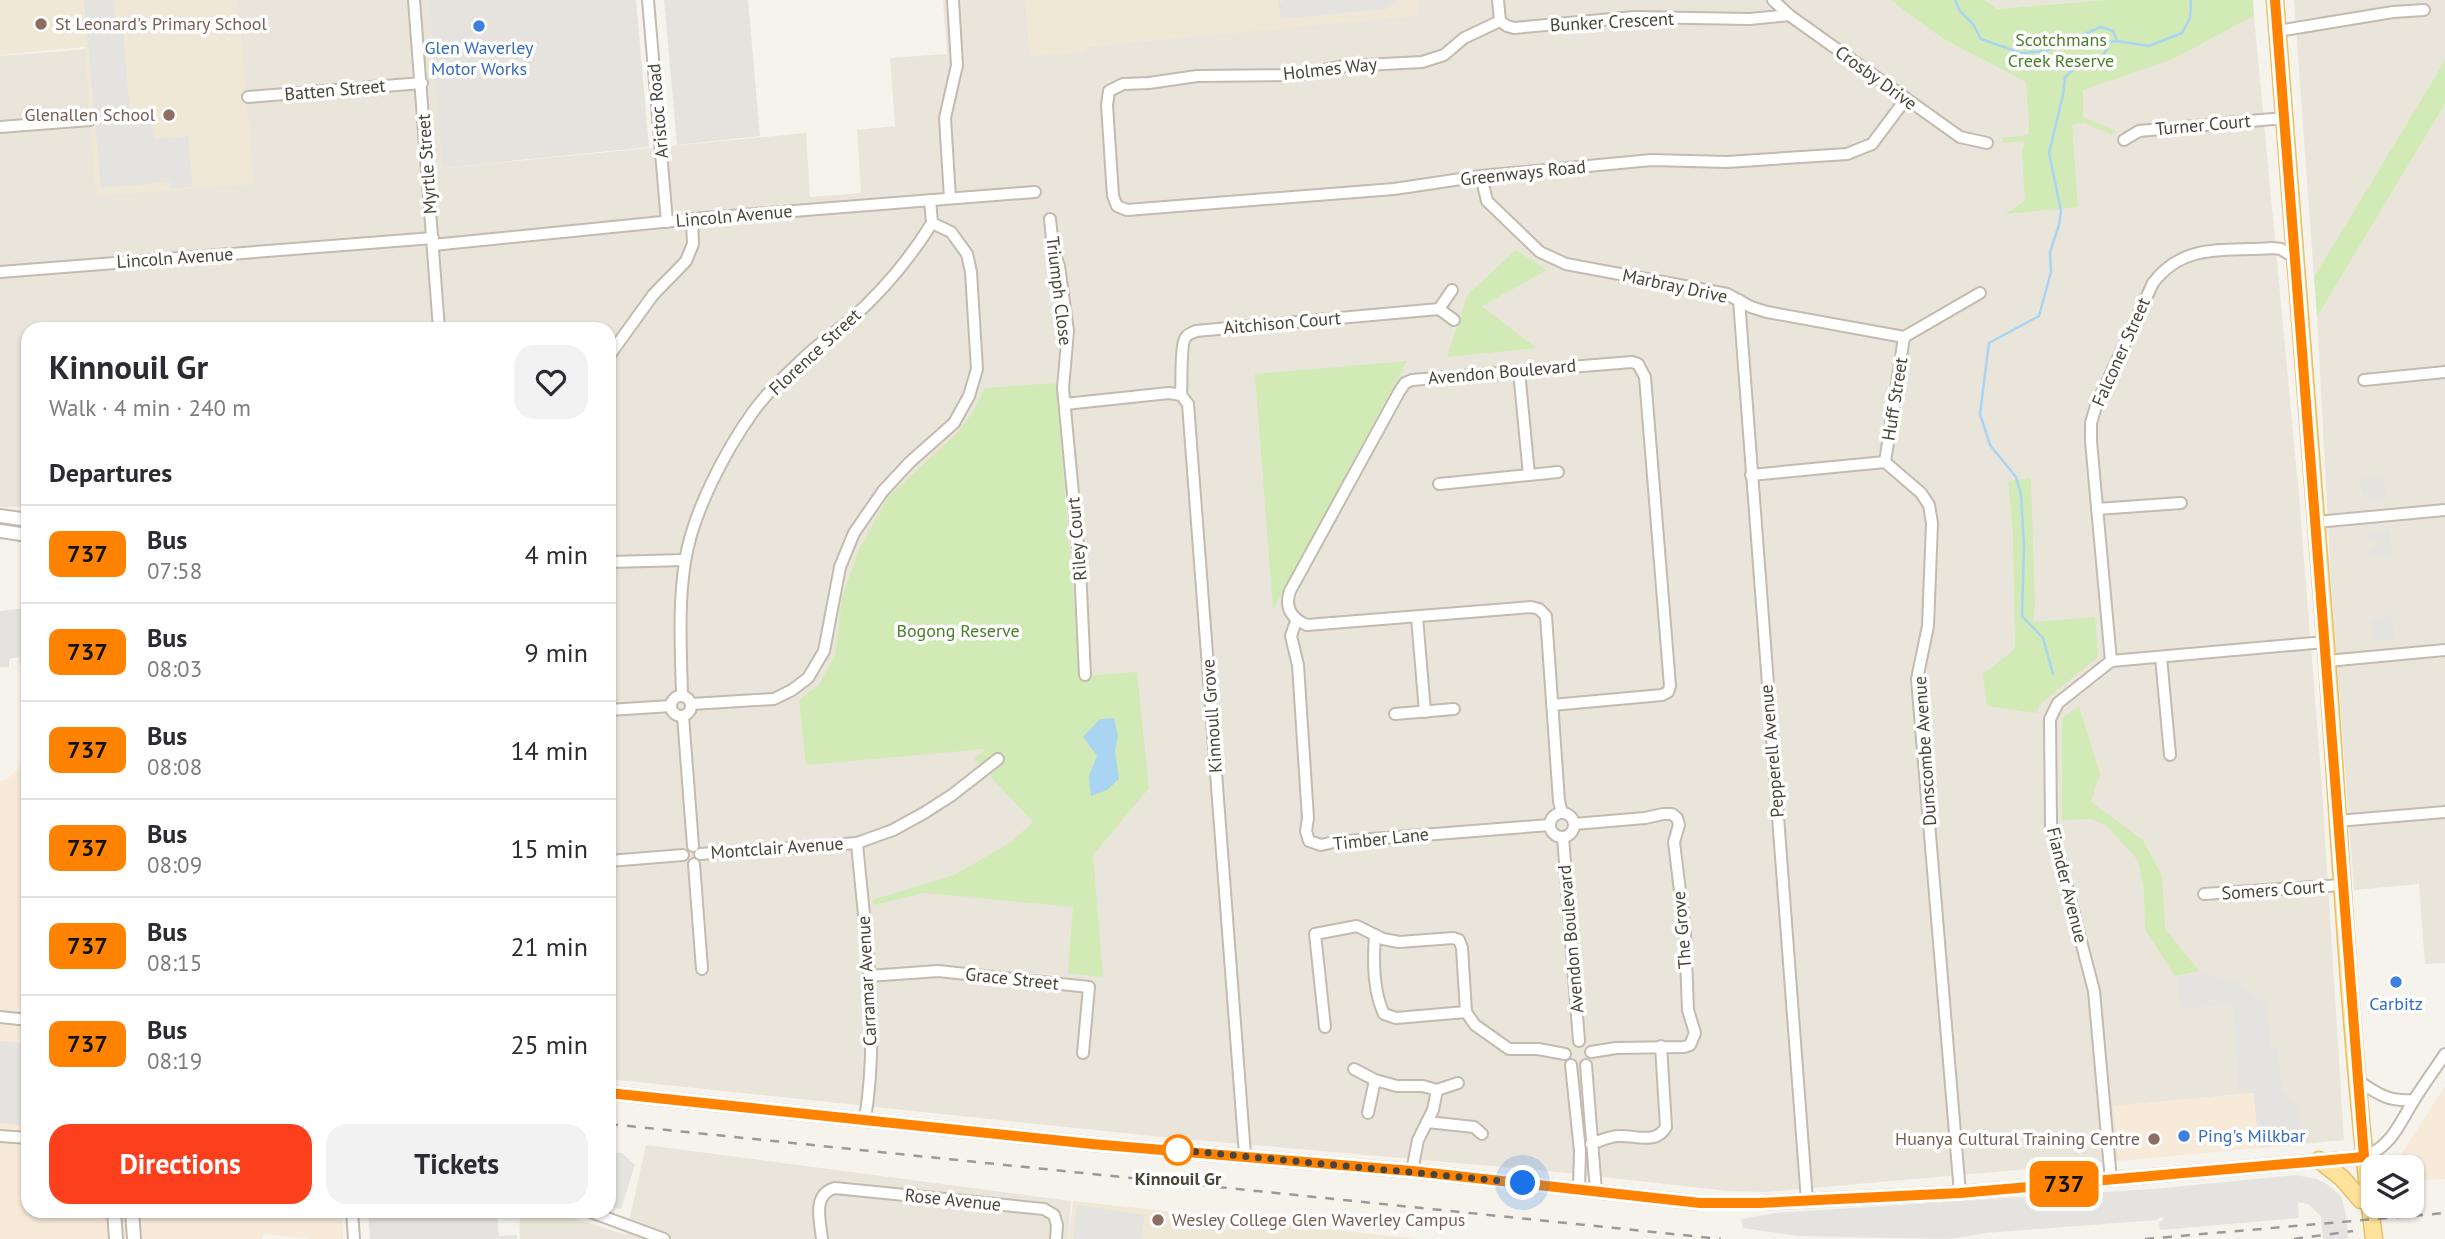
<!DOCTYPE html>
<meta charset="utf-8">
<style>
body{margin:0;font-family:"PT Sans",sans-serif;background:#f2f2f3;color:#2b2b33;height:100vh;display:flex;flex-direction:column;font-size:26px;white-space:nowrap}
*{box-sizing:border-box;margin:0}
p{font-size:23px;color:#7c7c81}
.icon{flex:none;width:38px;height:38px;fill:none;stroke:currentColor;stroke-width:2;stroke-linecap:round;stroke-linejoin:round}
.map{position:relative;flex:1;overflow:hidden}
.sheet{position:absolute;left:21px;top:322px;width:595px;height:896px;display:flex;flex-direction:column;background:#fff;border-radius:21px;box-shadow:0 2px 5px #0004}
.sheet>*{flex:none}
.badge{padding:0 14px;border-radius:10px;font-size:24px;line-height:46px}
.controls{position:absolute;left:2361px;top:1155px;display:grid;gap:14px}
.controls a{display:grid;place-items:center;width:63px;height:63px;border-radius:14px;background:#fff;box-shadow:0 2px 5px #0004;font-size:35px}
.you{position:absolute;width:35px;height:35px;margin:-18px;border:5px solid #fff;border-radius:50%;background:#1a73e8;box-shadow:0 0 0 10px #1a73e833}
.map>.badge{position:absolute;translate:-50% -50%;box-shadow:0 0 0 4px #fff}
h2{padding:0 28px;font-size:26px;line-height:63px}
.round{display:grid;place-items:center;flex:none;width:74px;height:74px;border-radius:21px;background:#f2f2f3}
.headline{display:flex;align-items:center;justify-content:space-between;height:119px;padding:0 28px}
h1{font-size:33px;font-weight:800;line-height:52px}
.button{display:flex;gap:14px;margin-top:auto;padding:14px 28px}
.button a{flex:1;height:80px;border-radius:21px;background:#fc3f1d;color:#fff;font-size:28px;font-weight:800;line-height:80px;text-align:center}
.button a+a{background:#f2f2f3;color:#2b2b33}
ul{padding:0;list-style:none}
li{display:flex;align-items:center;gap:21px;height:98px;padding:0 28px;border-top:2px solid #e1e1e2}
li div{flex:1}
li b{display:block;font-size:26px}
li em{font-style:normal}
li .badge{min-width:77px;font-weight:700;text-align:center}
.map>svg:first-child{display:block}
</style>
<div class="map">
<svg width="2445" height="1239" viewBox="0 0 2445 1239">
<rect width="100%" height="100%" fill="#f6f3ec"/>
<!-- residential -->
<g fill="#eae5da">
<path d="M82 0H429L444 168 806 133 810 197 861 193 857 130 895 126 890 58 947 54 943 0H1025L1030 56 1091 46 1418 15 1417 0H1890L1943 39 2026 82 2173 59 2254 16 2299 496 2321 774 2344 1140 2259 1148 2253 1093 2114 1106 2119 1161 1766 1192 1728 1191 1559 1172 1162 1137 609 1079V329H28V507H0V56L86 49Z"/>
<path d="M1985 0H2105L1997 9Z"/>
<path d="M2294 0H2445V60L2314 277Z"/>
<path d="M2445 104V963L2425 964 2419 884 2354 890 2331 581 2317 317Z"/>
<path d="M646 1145 1071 1201 1068 1239H520L519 1211H551L626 1235Z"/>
</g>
<!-- commercial -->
<g fill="#f7ead8">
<path d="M24 763H28V1211H342L343 1239H312L263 1234 262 1239H0V781L6 780Z"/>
<path d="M2445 1086V1179L2412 1181V1167H2393Z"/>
<path d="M2253 1093 2259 1148 2119 1161 2113 1106Z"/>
</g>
<!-- industrial -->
<g fill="#e6e2dd">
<path d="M429 0H636L649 147 443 168Z"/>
<path d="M664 0H748L760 136 677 145Z"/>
</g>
<!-- education -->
<g fill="#efe8d6">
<path d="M0 0H238L254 184 96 196 85 47 0 55Z"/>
<path d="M1025 0H1417L1418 16 1091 46 1082 52 1030 56Z"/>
<path d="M1073 1201 1419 1239H1068Z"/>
</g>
<!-- green -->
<g fill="#d2eab5">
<path d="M1890 0H1985L1997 9 2105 0H2253L2254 16 2173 59 2083 90V117L2116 131 2112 135 2084 123 2072 125 2078 207 2005 214 2025 201 2022 152 2025 141 2004 143 2002 138 2028 135 2029 126 2026 82 1943 39Z"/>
<path d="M2445 60V104L2317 317 2314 277Z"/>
<path d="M1516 250 1547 270 1482 306 1536 348 1447 357 1468 294Z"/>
<path d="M1407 361 1273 610 1255 374Z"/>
<path d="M1056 383 1080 676 1137 672 1149 788 1093 855 1103 977 1068 973 1073 907 925 893 873 905 872 900 954 875 1010 843 1033 822 974 759 986 749 806 765 799 700 819 685 835 655 842 598 857 553 888 497 957 433 972 413 985 388Z"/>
<path d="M2031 478 2035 606 2033 622 2095 617 2098 657 2039 705 2037 713 1987 706 1983 674 2015 649 2013 533 2008 481Z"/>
<path d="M2079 706 2100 774 2091 802 2143 840 2162 876 2165 929 2199 971 2175 976 2145 929 2144 890 2138 860 2106 825 2091 819 2062 820V718Z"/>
</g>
<!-- parking -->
<g fill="#e5e3e0">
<path d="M84 0H114L117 33H123L131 124 153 122 155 139 188 136 193 187 172 189 170 182 101 188Z"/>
<path d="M1286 0H1400L1386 9 1281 19 1278 2Z"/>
<path d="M2384 477 2386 501 2369 502V494L2362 495 2360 479Z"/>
<path d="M2389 530 2392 556 2368 558 2367 551 2375 549 2374 540H2366V532Z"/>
<path d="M28 608V665L20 666 19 657 9 659V667H0V611Z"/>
<path d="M2392 616 2394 639 2373 641 2370 619Z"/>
<path d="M2204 974 2236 981 2267 1005 2271 1048H2277L2282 1090 2299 1109 2302 1139 2258 1142 2255 1089 2239 1090 2234 1004 2180 1008 2177 978Z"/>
<path d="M0 1041 28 1044V1126L0 1123Z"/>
<path d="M609 1152 622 1153 635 1165 621 1209 609 1206Z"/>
<path d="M2295 1175 2317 1179 2328 1185 2341 1196 2347 1219 2348 1239H2323L2321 1216 2308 1204 2298 1202 2299 1218 2160 1230 2159 1222 2163 1221 2162 1217 2156 1220 1986 1233 1951 1239 1798 1236 1743 1228 1741 1219 1775 1213 2154 1189Z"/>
<path d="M1077 1205 1145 1215 1141 1239H1073Z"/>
<path d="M368 1211H497L499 1236 517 1235V1239H370Z"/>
</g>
<!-- water -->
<path fill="#a9d4f2" d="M1114 718 1118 736 1115 751 1119 779 1107 790 1091 796 1089 776 1097 756 1083 737 1100 719Z"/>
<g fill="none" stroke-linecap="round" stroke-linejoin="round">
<!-- stream -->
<g stroke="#a9d4f2" stroke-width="2.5">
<path d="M1955 0 1960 11 1973 24 1981 39 2021 53 2045 51 2101 27 2113 31 2117 41"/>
<path d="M2053 674 2043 638 2022 616 2024 546 2021 495 2016 477 1990 445 1980 414 1989 343 2039 316 2051 272 2050 252 2059 225 2061 211 2049 153 2063 95 2065 77 2076 67 2103 56 2110 42 2117 41 2149 46 2182 33 2190 18 2191 0"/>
</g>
<!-- minor casing -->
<g stroke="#c2bbae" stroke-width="14">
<g id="minor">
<path d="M414 0 439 329"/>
<path d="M648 0 667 222"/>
<path d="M1498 0 1500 21 1507 26 1514 28 1634 17 1750 19 1789 15"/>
<path d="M1773 0 1789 15 1960 137 1987 143"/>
<path d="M1500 21 1464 38 1444 55 1422 62 1345 66 1298 75 1197 76 1149 83 1123 84 1109 91 1107 105 1113 196 1117 206 1127 210 1394 189 1481 176 1652 160 1727 162 1847 154 1872 144 1905 100"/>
<path d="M2278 31 2393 12 2424 10"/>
<path d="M248 97 422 83"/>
<path d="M0 127 90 120"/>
<path d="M2124 140 2139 131 2284 118"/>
<path d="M1481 176 1487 201 1540 252 1566 264 1727 294 1751 307 1767 312 1904 337 1980 293"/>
<path d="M950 198 945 118 957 65 953 0"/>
<path d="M1050 219 1053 249 1059 266 1068 331 1063 388 1080 568 1085 675"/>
<path d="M433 245 692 219 1035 192"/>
<path d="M0 272 433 238"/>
<path d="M1452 290 1439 309 1454 320"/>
<path d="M1739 300 1807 1201"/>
<path d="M609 356 653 295 686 261 693 244 692 219"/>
<path d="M1519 371 1529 475"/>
<path d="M2364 380 2445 372"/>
<path d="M1181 395C1182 384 1180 343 1186 337 1188 334 1192 333 1196 331L1439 309"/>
<path d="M1065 404 1169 393 1181 395 1188 404 1245 1155"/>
<path d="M1885 462 1904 337"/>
<path d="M1751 475 1885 462 1921 493 1929 505 1932 523 1928 626 1917 679 1960 1193"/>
<path d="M1439 484 1558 472"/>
<path d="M2097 509 2181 503"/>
<path d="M2316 522 2445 510"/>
<path d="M609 562 685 560"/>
<path d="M1417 617 1425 712"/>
<path d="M1296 621 1291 636 1298 665 1308 818 1306 831 1309 841 1321 845 1334 842 1550 825"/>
<path d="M2161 657 2170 755"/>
<path d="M2111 661 2091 441V423L2096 406 2153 283C2184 242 2225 252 2272 248L2281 249 2295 258"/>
<path d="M2327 661 2445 650"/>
<path d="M682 695C681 651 678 606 685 562 692 514 725 451 753 412 768 391 789 372 808 354 821 342 836 332 849 321 882 292 909 260 932 223"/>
<circle cx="681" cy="706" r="10"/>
<path d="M692 704 774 699 792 690 808 678 824 651 840 567 854 533 883 491 910 462 954 423 969 396 977 369 971 272 967 254 951 232 932 223 930 200"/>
<path d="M1552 705 1662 695 1668 692 1670 686 1645 377 1638 364 1632 362 1412 380 1405 383 1399 392 1290 591C1284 608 1292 619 1307 625L1531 607 1539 609 1546 616 1559 801 1562 813"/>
<path d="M609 710 671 706"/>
<path d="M1395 714 1454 709"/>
<path d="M683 716 693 846"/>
<circle cx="1562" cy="825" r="12"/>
<path d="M2337 821 2445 812"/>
<path d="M1574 824 1645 818 1663 814H1672L1677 818 1679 825 1674 842 1685 932 1688 1010 1695 1033 1690 1045 1684 1047 1616 1048 1591 1052"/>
<path d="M1563 837 1579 1041"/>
<path d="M857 843C865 934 880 1028 865 1119"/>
<path d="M700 854 857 843 893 830 924 813 952 795 998 759"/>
<path d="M609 861 683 855"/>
<path d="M694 864 702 969"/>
<path d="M2204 894 2342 885"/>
<path d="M1375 935C1373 960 1373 991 1384 1014L1396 1018 1466 1012"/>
<path d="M869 976 938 971 1089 987 1083 1053"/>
<path d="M0 1017 28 1020"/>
<path d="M1325 1027 1315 934 1357 926 1383 939 1399 942 1453 938 1459 940 1462 948 1466 1012 1475 1025 1509 1049H1538L1565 1054"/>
<path d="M1571 1065 1580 1151 1579 1189"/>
<path d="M1586 1065 1596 1191"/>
<path d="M1354 1069 1375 1080 1397 1086H1423L1437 1090 1458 1083"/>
<path d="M2357 1080C2378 1094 2388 1102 2414 1100"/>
<path d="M1368 1113 1375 1080"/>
<path d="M1427 1122 1474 1127 1482 1134"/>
<path d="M0 1136 28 1138"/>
<path d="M1591 1144C1600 1141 1609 1136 1619 1136 1635 1135 1656 1145 1666 1127L1661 1046"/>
<path d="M2364 1157C2392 1146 2399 1124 2414 1100 2424 1084 2435 1069 2445 1054"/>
<path d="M1412 1171 1418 1140 1433 1110 1437 1090"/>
<path d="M2111 1180 2094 991 2051 826 2050 719 2058 703 2111 661 2325 642"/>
<path d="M352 1211 354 1239"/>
<path d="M588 1211 664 1239"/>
<path d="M822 1239C820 1220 812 1194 835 1188L1044 1209 1054 1215 1057 1225 1056 1239"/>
</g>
</g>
<!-- tertiary casing -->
<g stroke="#c2bbae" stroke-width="16">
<g id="tertiary">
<path d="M0 516 28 520"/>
<path d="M0 531 28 535"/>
<path d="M609 1093 1092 1144 1412 1171 1700 1203H1759L1960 1193 2364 1157"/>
<path d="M114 1211 116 1239"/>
<path d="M132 1211 134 1239"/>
</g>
</g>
<!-- primary casing -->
<g stroke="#e6c16a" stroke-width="19">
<g id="primary">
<path d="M2275 0C2293 220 2310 440 2327 660 2341 853 2350 1047 2374 1239"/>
<path d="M2319 1160 2342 1178 2361 1200"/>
</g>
</g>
<!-- minor -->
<use href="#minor" stroke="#fff" stroke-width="10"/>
<!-- tertiary -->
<use href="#tertiary" stroke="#fff" stroke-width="12"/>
<!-- primary -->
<use href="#primary" stroke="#ffe39c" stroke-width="16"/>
<!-- rail -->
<g stroke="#9a9a9a" stroke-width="2.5" stroke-dasharray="9 9" stroke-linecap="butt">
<path d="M609 1124 1721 1239"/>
<path d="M2145 1239 2445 1213"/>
<path d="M2294 1239 2353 1231"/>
</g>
</g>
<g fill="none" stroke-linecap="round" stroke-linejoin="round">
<!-- line casing -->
<g stroke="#fff" stroke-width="16">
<path id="line" d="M609 1093 1092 1144 1412 1171 1700 1203H1759L1960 1193 2364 1157 2275 0"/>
</g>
<!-- line -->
<use href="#line" stroke="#ff8200" stroke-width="10"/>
<!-- walk -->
<path stroke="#4b4439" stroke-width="7" stroke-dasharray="0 12.6" d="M1178 1150 1168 1149 1523 1183"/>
</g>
<!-- markers -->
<g fill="#8d6e63" stroke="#fff" stroke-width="2.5">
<circle cx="41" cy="24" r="7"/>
<circle cx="169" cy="115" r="7"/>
<circle cx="2154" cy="1139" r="7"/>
<circle cx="1158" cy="1220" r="7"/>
</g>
<g fill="#3f7fe0" stroke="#fff" stroke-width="2.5">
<circle cx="479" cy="26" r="7"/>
<circle cx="2396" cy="982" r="7"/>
<circle cx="2184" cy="1136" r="7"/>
</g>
<circle fill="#fff" stroke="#ff8200" stroke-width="3.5" cx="1178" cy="1150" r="14"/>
<g text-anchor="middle" stroke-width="7" stroke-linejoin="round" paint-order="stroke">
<!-- street labels -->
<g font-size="18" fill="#4b4439" stroke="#fff">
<text transform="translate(1612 22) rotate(-3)" y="6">Bunker Crescent</text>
<text transform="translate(1330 69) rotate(-6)" y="6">Holmes Way</text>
<text transform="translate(1876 78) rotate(36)" y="6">Crosby Drive</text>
<text transform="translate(335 90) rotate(-5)" y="6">Batten Street</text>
<text transform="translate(658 111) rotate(-95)" y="6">Aristoc Road</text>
<text transform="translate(2203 125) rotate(-5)" y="6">Turner Court</text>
<text transform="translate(427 164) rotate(-94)" y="6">Myrtle Street</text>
<text transform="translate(1523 173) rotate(-6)" y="6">Greenways Road</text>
<text transform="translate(734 216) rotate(-5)" y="6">Lincoln Avenue</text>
<text transform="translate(175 258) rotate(-4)" y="6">Lincoln Avenue</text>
<text transform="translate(1675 286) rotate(12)" y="6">Marbray Drive</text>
<text transform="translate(1059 291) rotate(83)" y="6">Triumph Close</text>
<text transform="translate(1282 323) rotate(-5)" y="6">Aitchison Court</text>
<text transform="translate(815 352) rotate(-43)" y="6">Florence Street</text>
<text transform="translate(2121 352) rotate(-66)" y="6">Falconer Street</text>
<text transform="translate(1502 372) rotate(-5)" y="6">Avendon Boulevard</text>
<text transform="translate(1895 399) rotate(-81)" y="6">Huff Street</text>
<text transform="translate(1077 539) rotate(-95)" y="6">Riley Court</text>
<text transform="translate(1212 716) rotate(-94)" y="6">Kinnoull Grove</text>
<text transform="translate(1772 751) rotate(-95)" y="6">Pepperell Avenue</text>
<text transform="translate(1925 751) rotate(-94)" y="6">Dunscombe Avenue</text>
<text transform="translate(1381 839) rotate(-6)" y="6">Timber Lane</text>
<text transform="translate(777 848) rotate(-4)" y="6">Montclair Avenue</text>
<text transform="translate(2067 885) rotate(76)" y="6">Fiander Avenue</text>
<text transform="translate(2273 890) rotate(-4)" y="6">Somers Court</text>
<text transform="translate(1682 930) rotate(-95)" y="6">The Grove</text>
<text transform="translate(1571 939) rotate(-95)" y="6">Avendon Boulevard</text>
<text transform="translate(1012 979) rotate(6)" y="6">Grace Street</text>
<text transform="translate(867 981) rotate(-93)" y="6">Carramar Avenue</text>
<text transform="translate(953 1200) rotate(6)" y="6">Rose Avenue</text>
</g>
<!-- education labels -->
<g font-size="18" fill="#785e54" stroke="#fff" text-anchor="start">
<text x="55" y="30">St Leonard's Primary School</text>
<text x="155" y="121" text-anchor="end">Glenallen School</text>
<text x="2140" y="1145" text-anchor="end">Huanya Cultural Training Centre</text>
<text x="1172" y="1226">Wesley College Glen Waverley Campus</text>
</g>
<!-- park labels -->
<g font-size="18" fill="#4a7f2a" stroke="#fff">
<text x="2061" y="46">Scotchmans<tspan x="2061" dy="21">Creek Reserve</tspan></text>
<text x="958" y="637">Bogong Reserve</text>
</g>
<!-- shop labels -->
<g font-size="18" fill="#366cbe" stroke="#fff">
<text x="479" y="54">Glen Waverley<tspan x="479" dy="21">Motor Works</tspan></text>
<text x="2396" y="1010">Carbitz</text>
<text x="2198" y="1142" text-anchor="start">Ping's Milkbar</text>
</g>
<!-- stop labels -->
<g font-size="18" font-weight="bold" fill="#4b4439" stroke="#fff">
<text x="1178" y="1185">Kinnouil Gr</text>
</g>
</g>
</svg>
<div class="controls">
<a><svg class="icon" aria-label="layers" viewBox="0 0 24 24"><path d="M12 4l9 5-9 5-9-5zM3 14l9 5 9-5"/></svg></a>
</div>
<div class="you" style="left:1523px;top:1183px"></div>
<b class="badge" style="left:2064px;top:1184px;background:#ff8200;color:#111">737</b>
<section class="sheet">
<div class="headline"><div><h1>Kinnouil Gr</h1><p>Walk · 4 min · 240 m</p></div><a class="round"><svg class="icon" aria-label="heart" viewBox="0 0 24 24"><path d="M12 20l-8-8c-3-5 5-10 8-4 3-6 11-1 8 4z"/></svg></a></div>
<h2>Departures</h2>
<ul>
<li><span class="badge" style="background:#ff8200;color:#111">737</span><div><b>Bus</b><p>07:58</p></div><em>4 min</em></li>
<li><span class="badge" style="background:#ff8200;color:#111">737</span><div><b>Bus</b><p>08:03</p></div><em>9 min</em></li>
<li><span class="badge" style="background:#ff8200;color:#111">737</span><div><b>Bus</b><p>08:08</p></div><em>14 min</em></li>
<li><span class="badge" style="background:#ff8200;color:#111">737</span><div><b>Bus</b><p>08:09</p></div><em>15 min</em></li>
<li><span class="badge" style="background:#ff8200;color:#111">737</span><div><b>Bus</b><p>08:15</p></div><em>21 min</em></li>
<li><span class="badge" style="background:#ff8200;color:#111">737</span><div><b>Bus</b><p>08:19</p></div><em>25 min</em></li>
</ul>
<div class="button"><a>Directions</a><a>Tickets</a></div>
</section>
</div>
